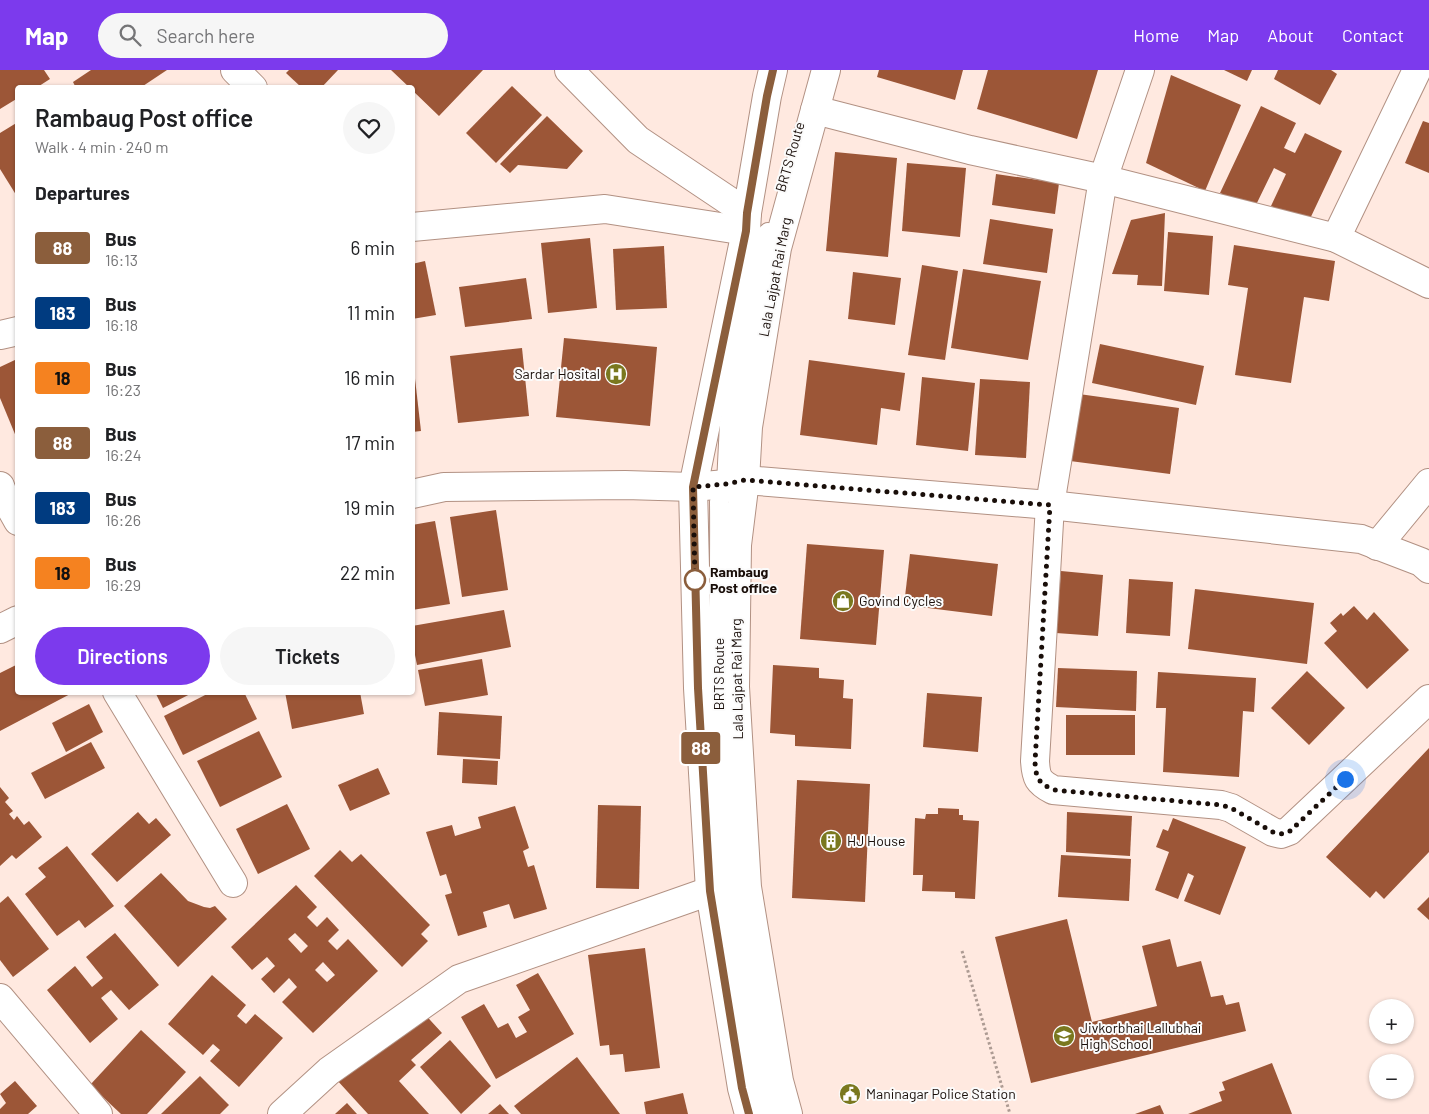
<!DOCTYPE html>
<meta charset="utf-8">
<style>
body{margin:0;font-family:Barlow,sans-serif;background:#f6f6f6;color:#202124;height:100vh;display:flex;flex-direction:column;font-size:19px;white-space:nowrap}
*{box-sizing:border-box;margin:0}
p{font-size:16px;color:#757577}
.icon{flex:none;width:28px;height:28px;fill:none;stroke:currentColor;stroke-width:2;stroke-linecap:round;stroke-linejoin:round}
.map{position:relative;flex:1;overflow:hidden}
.drawer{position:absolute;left:15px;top:15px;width:400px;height:610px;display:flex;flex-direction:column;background:#fff;border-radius:5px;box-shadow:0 1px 4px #0004}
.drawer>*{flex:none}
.badge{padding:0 10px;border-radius:4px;font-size:18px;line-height:32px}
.tools{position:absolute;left:1369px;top:929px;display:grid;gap:10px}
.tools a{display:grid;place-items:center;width:45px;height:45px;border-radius:50%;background:#fff;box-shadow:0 1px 4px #0004;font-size:25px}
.you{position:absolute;width:25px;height:25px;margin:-12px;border:4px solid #fff;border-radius:50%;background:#1a73e8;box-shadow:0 0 0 8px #1a73e833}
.map>.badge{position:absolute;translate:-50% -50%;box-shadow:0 0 0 2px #fff}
h2{padding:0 20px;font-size:19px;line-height:45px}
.round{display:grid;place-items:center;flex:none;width:52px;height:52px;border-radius:26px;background:#f6f6f6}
.summary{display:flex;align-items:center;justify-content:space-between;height:85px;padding:0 20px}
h1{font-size:24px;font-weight:600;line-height:38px}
.cta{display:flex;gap:10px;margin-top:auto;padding:10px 20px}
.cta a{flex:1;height:58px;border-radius:30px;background:#7c3aed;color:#fff;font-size:20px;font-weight:600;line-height:58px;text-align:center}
.cta a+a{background:#f6f6f6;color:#202124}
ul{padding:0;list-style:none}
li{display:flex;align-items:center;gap:15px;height:65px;padding:0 20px}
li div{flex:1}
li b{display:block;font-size:19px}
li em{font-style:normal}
li .badge{min-width:55px;font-weight:700;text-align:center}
header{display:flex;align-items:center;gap:30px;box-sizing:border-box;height:70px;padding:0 25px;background:#7c3aed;color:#fff}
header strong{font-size:24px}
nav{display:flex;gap:28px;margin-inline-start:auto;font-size:18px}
.search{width:350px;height:45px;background:#f6f6f6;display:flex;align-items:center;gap:12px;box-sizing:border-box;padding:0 18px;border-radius:28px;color:#757577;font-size:19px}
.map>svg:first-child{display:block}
</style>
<header>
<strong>Map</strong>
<div class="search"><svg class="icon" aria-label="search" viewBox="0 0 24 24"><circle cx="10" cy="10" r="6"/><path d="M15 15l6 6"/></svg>Search here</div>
<nav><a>Home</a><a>Map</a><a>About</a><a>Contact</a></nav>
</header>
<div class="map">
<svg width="1429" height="1044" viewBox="0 0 1429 1044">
<rect width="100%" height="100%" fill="#ffe9e0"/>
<!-- building -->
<g fill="#9c5637" fill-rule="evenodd">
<path d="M0 0H44L50 9 36 18H18V28L0 39Z"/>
<path d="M91 0H167L140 18H76L73 12Z"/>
<path d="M289 0H338L321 18H302L286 3Z"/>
<path d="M391 0H483L439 46 412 20V18H410Z"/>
<path d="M879 0H963L955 30 877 7Z"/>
<path d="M988 0H1098L1077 69 977 39Z"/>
<path d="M1224 0H1252L1247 11Z"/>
<path d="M1278 0H1331L1337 4 1320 35 1274 9Z"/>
<path d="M1171 5 1241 35 1205 121 1146 93Z"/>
<path d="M512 16 542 45 496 93 466 63Z"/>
<path d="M1261 36 1296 53 1284 78 1295 83 1305 63 1342 81 1308 153 1271 136 1286 104 1274 98 1254 139 1220 123Z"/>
<path d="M547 46 583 81 567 99 518 95 510 103 500 94Z"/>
<path d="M1423 51 1429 53V103L1405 93Z"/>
<path d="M18 52V128L0 99V63Z"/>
<path d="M835 82 897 88 888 187 826 181Z"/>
<path d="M907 93 966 98 960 167 902 161Z"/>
<path d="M996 104 1059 113 1055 144 992 135Z"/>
<path d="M1165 143 1162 216 1137 215 1138 205 1112 204 1131 150Z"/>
<path d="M990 149 1053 159 1047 203 983 194Z"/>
<path d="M1168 162 1213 166 1209 225 1164 221Z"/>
<path d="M590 168 597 238 548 243 541 173Z"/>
<path d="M1234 175 1335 191 1329 231 1304 227 1291 313 1235 305 1248 218 1228 215Z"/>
<path d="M664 176 667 238 616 240 613 179Z"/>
<path d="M425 191 436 245 412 249V194Z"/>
<path d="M922 195 958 201 945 290 908 285Z"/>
<path d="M963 199 1041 211 1028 290 951 278Z"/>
<path d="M853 202 901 208 895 255 848 249Z"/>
<path d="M526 208 532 249 465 257 459 217Z"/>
<path d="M564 268 657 277 650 356 556 347Z"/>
<path d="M1100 274 1204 296 1196 335 1092 313Z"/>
<path d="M522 278 529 346 458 353 450 286Z"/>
<path d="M17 289V369L0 328V297Z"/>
<path d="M809 290 905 303 900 341 881 338 877 375 800 365Z"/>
<path d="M412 300H414L421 361 412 362Z"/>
<path d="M922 307 975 313 968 381 916 375Z"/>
<path d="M980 309 1030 312 1026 388 975 385Z"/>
<path d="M1079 324 1179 338 1170 404 1070 391Z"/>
<path d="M496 440 508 520 462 527 450 447Z"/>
<path d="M435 451 450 534 412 540V455Z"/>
<path d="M807 474 884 480 876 575 800 569Z"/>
<path d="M910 484 998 494 992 546 904 535Z"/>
<path d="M1061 501 1103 505 1098 566 1056 563Z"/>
<path d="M1129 509 1173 512 1170 566 1126 563Z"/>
<path d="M1195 519 1314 533 1307 594 1188 579Z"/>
<path d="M1354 536 1367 550 1374 542 1409 580 1367 619 1324 573 1337 561 1330 553 1341 543 1343 546Z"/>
<path d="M504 540 511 577 417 595 412 570V556Z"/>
<path d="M482 589 488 625 425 636 418 600Z"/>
<path d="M18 594V622H74L0 661V603Z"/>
<path d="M773 595 819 598V608L844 610 843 628 853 629 851 679 795 676V665L770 663Z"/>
<path d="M1058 598 1137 601 1136 641 1056 637Z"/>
<path d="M1307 601 1345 638 1309 675 1271 638Z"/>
<path d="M1158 602 1256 608 1254 642 1243 641 1239 707 1163 702 1166 638H1156Z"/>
<path d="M155 622H194L163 638Z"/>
<path d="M211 622H244L257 649 183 685 164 646Z"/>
<path d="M285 622H360L364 644 292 659Z"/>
<path d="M927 623 982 627 978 682 923 677Z"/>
<path d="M89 634 103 662 66 682 52 653Z"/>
<path d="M439 642 502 646 500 689 437 685Z"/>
<rect x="1066" y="645" width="69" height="40"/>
<path d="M259 661 282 707 220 737 197 691Z"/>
<path d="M91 672 105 698 45 729 31 703Z"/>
<path d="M1429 678V782L1384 829 1376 821 1370 828 1326 787Z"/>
<path d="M463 689 498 691 497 715 462 713Z"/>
<path d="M378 698 390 724 350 741 338 715Z"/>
<path d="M797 710 870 714 865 832 792 828Z"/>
<path d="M0 717 9 728 5 732 13 741 9 744 14 750 17 746 24 755 29 751 42 767 16 789 12 785 0 796Z"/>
<path d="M287 734 310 779 258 804 236 759Z"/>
<path d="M598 735 641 736 639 819 596 818Z"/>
<path d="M515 736 529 778 523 781 528 797 534 795 547 839 514 849 509 834 483 842 487 857 458 866 445 825 452 823 446 804 440 806 426 762 452 755 455 766 481 758 478 747Z"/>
<path d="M938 738 959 739V745H963V750L979 751 975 829 955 828V822L922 821 923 805H913L915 748 925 749 926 744H938Z"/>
<path d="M138 742 149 754 156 748 171 765 117 812 91 784Z"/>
<path d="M1067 742 1132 746 1130 786 1066 782Z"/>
<path d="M1173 748 1246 777 1220 845 1184 831 1194 806 1188 803 1178 829 1155 820 1169 782 1156 777 1163 759 1168 761Z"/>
<path d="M67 776 114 836 85 858 79 850 57 866 25 824 46 807 38 798Z"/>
<path d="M340 780 352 792 361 784 430 855 421 864 428 871 402 897 314 806Z"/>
<path d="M1061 785 1131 789 1129 831 1058 827Z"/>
<path d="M161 803 188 831 204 837 210 838 215 836 227 849 178 897 124 836Z"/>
<path d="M296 815 317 837 307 847 317 857 327 847 339 860 328 871 337 880 348 869 378 901 313 963 282 932 297 917 289 908 274 923 261 909 275 896 267 887 252 900 231 877ZM295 863 308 876 301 883 288 869ZM323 892 335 905 327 912 315 900Z"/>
<path d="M8 826 49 879 13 907 0 890V833Z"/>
<path d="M1429 827V850L1417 839Z"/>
<path d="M1067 849 1092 952 1157 936 1142 876 1170 869 1177 897 1201 891 1211 927 1223 925 1226 935 1239 932 1246 961 1031 1013 995 867Z"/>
<path d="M115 863 159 915 129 940 111 920 101 928 118 949 90 973 47 920 75 896 92 917 103 908 86 887Z"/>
<path d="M645 878 660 998 625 1002 623 984 610 985 609 975 600 976 588 885Z"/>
<path d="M538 903 574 964 496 1009 461 947 484 934 498 958 508 953 516 968 527 962 518 947 530 940 516 915Z"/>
<path d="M212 905 246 935 237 946 246 954 255 944 283 968 239 1017 210 991 220 980 213 974 203 985 168 954Z"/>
<path d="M420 939 442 963 411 990 416 995 399 1011 429 1044H368L336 1009Z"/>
<path d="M141 960 186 1002 147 1044H121L90 1015Z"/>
<path d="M450 970 491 1016 461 1044 420 997Z"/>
<path d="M577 987 620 1044H521L514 1036Z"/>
<path d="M1272 993 1292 1044H1188L1222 1031 1219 1022 1225 1020 1222 1012Z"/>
<path d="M200 1006 229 1035 220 1044H161Z"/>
<path d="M15 1011 37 1036 28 1044H0V1039L6 1033 0 1024Z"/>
<path d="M683 1023 688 1044H646L644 1032Z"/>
<path d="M347 1033 357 1044H335Z"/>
<path d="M500 1034 509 1044H488Z"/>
<path d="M1160 1035 1164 1044H1135Z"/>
</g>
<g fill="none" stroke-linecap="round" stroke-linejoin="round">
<!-- service casing -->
<g stroke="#b29183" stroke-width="20">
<path id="service" d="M767 1044 763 1027C747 933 730 840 723 746 715 641 720 536 719 432L726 414 729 353 764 176 768 162"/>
</g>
<!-- minor casing -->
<g stroke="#b29183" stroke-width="30">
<g id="minor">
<path d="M235 0 253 18"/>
<path d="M569 0 638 70 747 143"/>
<path d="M1140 0 1103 109 1050 435 1035 691C1036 708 1038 712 1053 720L1221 735 1231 738 1273 762 1281 764 1289 761 1429 629"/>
<path d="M1417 0 1336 168 1429 214"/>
<path d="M815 40 970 80 1103 109 1336 168"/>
<path d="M412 157 605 139 746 161"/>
<path d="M0 265 18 261"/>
<path d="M0 416 3 424 18 451"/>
<path d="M1377 476 1429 413"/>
<path d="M117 622 233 813"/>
<path d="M0 928 98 1044"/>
<path d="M282 1044 329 1001 459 909 710 821"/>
</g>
</g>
<!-- tertiary casing -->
<g stroke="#b29183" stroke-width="30">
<g id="tertiary">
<path d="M412 424 444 417 625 415 693 417 726 414 745 410 1050 435 1361 469 1421 492 1429 499"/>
<path d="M0 559 18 550"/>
</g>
</g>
<!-- secondary casing -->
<g stroke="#b29183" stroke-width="30">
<g id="secondary">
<path d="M749 1044 742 1018 710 821 698 618 693 417 746 161 747 143 767 26 773 0"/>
<path d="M788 1044 779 1011 747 817 735 617 737 475 745 410 748 357 777 178 826 0"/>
</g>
</g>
<!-- path -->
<path stroke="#ad9b93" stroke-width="3" stroke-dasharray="2.5 2.5" stroke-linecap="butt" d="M962 881 1010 1044"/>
<!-- service -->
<use href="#service" stroke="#fff" stroke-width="18"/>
<!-- minor -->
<use href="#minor" stroke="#fff" stroke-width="28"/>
<!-- tertiary -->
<use href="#tertiary" stroke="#fff" stroke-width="28"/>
<!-- secondary -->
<use href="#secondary" stroke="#fff" stroke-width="28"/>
</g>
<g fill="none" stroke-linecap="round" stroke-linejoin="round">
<!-- line casing -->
<g stroke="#fff" stroke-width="11">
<path id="line" d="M749 1044 742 1018 710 821 698 618 693 417 746 161 747 143 767 26 773 0"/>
</g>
<!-- line -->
<use href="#line" stroke="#8b5e3c" stroke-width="8"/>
<!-- walk -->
<path stroke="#190e09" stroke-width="5" stroke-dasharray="0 9" d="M695 510 693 417 726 414 745 410 1050 435 1035 692C1036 708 1038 713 1054 720L1221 735 1231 738 1273 762 1281 764 1289 762 1345 709"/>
</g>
<!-- icons -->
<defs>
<g id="hospital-disc" transform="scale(1.125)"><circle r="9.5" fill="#7a781f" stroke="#fbfbfb"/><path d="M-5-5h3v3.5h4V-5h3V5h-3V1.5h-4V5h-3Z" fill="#fff"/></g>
<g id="shop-disc" transform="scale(1.125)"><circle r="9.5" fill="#7a781f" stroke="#fbfbfb"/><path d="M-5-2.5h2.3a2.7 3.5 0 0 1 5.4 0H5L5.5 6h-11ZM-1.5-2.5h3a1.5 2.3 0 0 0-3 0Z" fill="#fff"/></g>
<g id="building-disc" transform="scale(1.125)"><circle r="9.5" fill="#7a781f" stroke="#fbfbfb"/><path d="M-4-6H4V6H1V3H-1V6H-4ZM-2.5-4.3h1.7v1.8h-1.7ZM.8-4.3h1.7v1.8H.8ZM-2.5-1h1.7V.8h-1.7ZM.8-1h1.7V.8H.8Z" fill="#fff"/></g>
<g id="school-disc" transform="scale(1.125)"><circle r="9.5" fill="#7a781f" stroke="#fbfbfb"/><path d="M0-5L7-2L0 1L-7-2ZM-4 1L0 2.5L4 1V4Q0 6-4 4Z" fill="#fff"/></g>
<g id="civic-disc" transform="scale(1.125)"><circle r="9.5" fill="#7a781f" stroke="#fbfbfb"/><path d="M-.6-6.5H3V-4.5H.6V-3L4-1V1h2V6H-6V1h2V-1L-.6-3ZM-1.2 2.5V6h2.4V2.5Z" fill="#fff"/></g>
</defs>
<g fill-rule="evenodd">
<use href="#hospital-disc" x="616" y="304"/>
<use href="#shop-disc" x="843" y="531"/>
<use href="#building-disc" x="831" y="771"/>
<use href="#school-disc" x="1064" y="966"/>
<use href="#civic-disc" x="850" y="1024"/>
</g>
<!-- markers -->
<circle fill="#fff" stroke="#8b5e3c" stroke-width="2.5" cx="695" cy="510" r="10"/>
<g text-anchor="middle" stroke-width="4" stroke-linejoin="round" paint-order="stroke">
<!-- street labels -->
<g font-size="14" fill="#190e09" stroke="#fbfbfb">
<text transform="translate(790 87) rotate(-74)" y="5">BRTS Route</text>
<text transform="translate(775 207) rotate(-79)" y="5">Lala Lajpat Rai Marg</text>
<text transform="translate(719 604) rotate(-90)" y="5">BRTS Route</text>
<text transform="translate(737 609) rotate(-91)" y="5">Lala Lajpat Rai Marg</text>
</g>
<!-- poi labels -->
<g font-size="14" fill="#190e09" stroke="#fbfbfb" text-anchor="start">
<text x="600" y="309" text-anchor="end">Sardar Hosital</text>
<text x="859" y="536">Govind Cycles</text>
<text x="847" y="776">HJ House</text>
<text x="1080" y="963">Jivkorbhai Lallubhai<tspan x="1080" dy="16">High School</tspan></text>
<text x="866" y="1029">Maninagar Police Station</text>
</g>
<!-- stop labels -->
<g font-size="14" font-weight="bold" fill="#190e09" stroke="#fbfbfb" text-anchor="start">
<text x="710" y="507">Rambaug<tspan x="710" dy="16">Post office</tspan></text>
</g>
</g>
</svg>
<div class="tools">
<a>+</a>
<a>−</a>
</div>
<div class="you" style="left:1345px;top:709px"></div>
<b class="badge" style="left:701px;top:678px;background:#8b5e3c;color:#fff">88</b>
<section class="drawer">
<div class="summary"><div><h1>Rambaug Post office</h1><p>Walk · 4 min · 240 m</p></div><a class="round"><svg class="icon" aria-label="heart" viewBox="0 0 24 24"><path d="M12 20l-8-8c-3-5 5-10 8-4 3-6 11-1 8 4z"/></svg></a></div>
<h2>Departures</h2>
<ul>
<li><span class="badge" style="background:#8b5e3c;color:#fff">88</span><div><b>Bus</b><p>16:13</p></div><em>6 min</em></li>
<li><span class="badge" style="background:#003b80;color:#fff">183</span><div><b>Bus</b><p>16:18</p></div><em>11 min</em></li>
<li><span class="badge" style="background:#f58220;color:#111">18</span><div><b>Bus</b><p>16:23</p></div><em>16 min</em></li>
<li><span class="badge" style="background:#8b5e3c;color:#fff">88</span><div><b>Bus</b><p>16:24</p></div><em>17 min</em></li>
<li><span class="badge" style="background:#003b80;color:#fff">183</span><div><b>Bus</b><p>16:26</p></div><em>19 min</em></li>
<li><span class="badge" style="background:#f58220;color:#111">18</span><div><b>Bus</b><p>16:29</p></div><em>22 min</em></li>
</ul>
<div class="cta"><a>Directions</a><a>Tickets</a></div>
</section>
</div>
